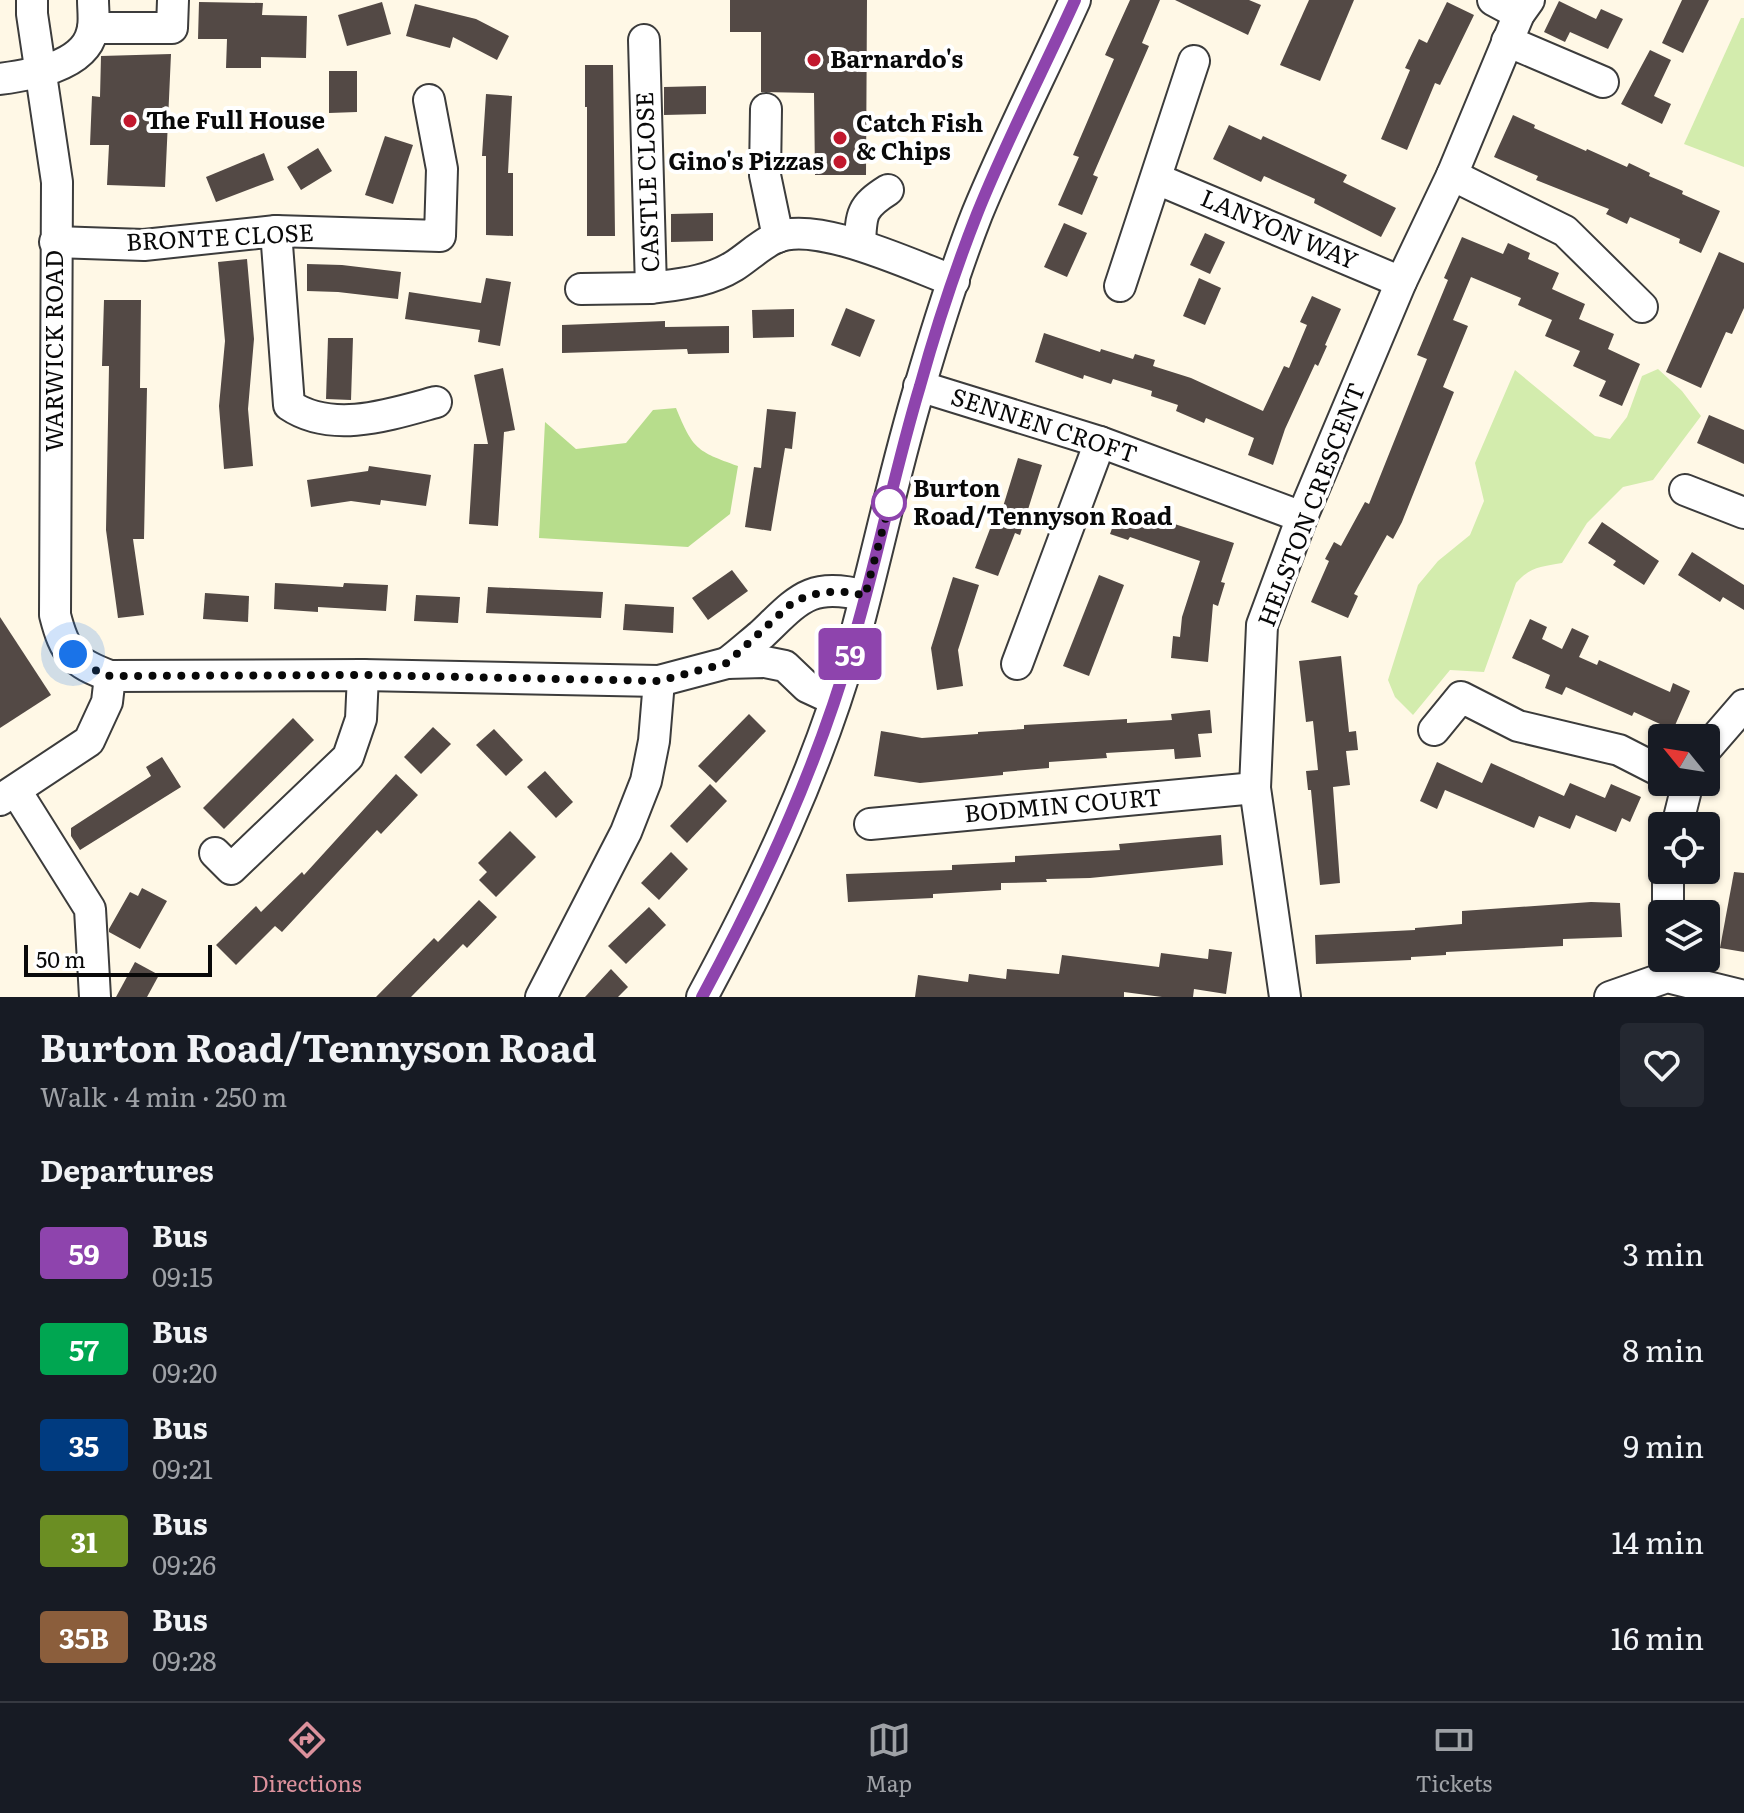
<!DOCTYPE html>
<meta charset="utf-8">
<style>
body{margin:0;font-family:Literata,serif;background:#242831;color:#f1f3f6;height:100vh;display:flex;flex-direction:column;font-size:30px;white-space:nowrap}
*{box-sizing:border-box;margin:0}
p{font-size:26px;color:#9ea1a6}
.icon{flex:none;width:44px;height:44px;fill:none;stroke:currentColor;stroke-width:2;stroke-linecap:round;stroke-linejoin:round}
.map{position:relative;height:997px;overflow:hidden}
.panel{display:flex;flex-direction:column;background:#171b24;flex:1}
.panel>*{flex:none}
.badge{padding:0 16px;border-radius:6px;font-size:28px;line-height:52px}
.needle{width:52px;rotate:300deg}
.fabs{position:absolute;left:1648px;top:724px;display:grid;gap:16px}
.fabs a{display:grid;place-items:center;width:72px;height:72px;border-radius:8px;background:#171b24;box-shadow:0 2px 6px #0004;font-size:40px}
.scale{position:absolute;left:24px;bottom:20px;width:188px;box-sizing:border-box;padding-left:8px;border:4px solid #090909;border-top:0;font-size:22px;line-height:28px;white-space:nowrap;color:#090909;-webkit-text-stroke:6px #fff;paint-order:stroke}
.you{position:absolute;width:40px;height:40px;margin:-20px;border:6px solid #fff;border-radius:50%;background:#1a73e8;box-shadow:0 0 0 12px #1a73e833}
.map>.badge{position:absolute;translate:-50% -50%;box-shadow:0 0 0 4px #fff}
h2{padding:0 40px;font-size:30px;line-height:72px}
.round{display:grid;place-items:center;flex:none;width:84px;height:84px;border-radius:8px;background:#242831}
.summary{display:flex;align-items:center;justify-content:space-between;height:136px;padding:0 40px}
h1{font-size:38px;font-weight:700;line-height:60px}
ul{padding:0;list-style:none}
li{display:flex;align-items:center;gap:24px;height:96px;padding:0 40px}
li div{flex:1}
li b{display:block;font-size:30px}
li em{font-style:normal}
li .badge{min-width:88px;font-weight:700;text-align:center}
.dock{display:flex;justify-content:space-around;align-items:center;height:112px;border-top:2px solid #363941;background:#171b24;font-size:22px;color:#9ea1a6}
.dock a{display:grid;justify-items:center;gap:4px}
.dock .current{color:#dc919c}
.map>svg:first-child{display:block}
</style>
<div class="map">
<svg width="1744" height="997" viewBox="0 0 1744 997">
<rect width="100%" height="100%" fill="#fff8e6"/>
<!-- green -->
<g fill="#d3ecad">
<path d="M1741 18H1744V167L1684 144Z"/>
<path d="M1658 369 1682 391 1701 416 1653 480 1623 487 1587 523 1562 563C1541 567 1531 566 1516 583L1484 672 1450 670 1413 715 1395 697 1388 680 1418 585 1438 561 1470 535 1484 501 1475 463 1515 370 1595 436 1610 439 1627 417 1642 376Z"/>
</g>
<!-- forest -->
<path fill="#b7dd8c" d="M676 408C693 449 696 451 738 466L730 514 688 547 539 538 545 422 576 449 626 443 653 410Z"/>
<!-- building -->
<g fill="#534945">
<path d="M730 0H867L866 175H815L814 93 761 92V32H730Z"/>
<path d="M1130 0H1160L1142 43 1149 46 1093 175 1098 177 1082 215 1058 205 1079 157 1073 155 1114 59 1105 55Z"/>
<path d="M1175 0H1249L1261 5 1248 35Z"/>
<path d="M1309 0H1354L1320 81 1280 65Z"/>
<path d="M1682 0H1709L1683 53 1662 43Z"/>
<path d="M1559 1 1596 19 1601 9 1623 19 1608 49 1570 32 1565 42 1544 32Z"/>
<path d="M199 2 263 3 262 15 307 16 306 58 261 57V68H226L227 39H198Z"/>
<path d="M382 2 391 34 347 46 338 15Z"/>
<path d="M1447 2 1474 15 1440 85 1435 83 1407 150 1381 139 1410 70 1405 68 1419 39 1427 43Z"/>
<path d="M415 4 476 19 509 36 497 60 453 37 450 48 406 36Z"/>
<path d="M1650 50 1671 60 1654 96 1671 104 1662 124 1621 104Z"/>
<path d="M171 54 165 187 107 185 109 145H90L92 96 100 97 101 56Z"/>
<path d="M585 65H613L615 236H587V107H585Z"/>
<path d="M329 71H357V112L329 113Z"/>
<path d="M706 86V114L664 115V87Z"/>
<path d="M486 94 512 96 508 173H513V236L486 235V156H482Z"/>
<path d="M1513 115 1535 125 1534 128 1586 151 1587 149 1627 167 1629 163 1650 173 1649 176 1683 191 1682 194 1720 211 1701 253 1679 243 1680 239 1630 217 1627 224 1606 214 1609 209 1536 180 1538 176 1494 157Z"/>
<path d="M1229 125 1261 140 1263 136 1347 175 1343 182 1396 208 1381 237 1314 203 1315 199 1264 176 1261 182 1213 159Z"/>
<path d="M385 136 413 145 393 204 365 195Z"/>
<path d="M318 148 332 171 301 190 287 167Z"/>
<path d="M264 153 274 180 216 202 206 177Z"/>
<path d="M713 213V241L671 242V214Z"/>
<path d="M1064 223 1087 233 1067 277 1044 267Z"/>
<path d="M1205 233 1225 242 1210 274 1190 265Z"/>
<path d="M1462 237 1503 254 1508 243 1530 253 1528 259 1559 273 1552 289 1585 304 1579 319 1614 334 1608 349 1640 364 1622 406 1599 396 1606 381 1573 366 1580 351 1545 336 1552 320 1518 305 1521 298 1471 277 1453 320 1468 326 1443 387 1454 392 1402 522 1393 539 1387 535 1354 594 1358 596 1348 618 1311 602 1329 561 1325 559 1334 542 1341 546 1365 502 1369 504 1427 359 1417 355 1448 280 1444 278Z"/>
<path d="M1719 252 1744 263V308L1732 334 1726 332 1701 388 1666 372Z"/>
<path d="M247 259 254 339 248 409 253 466 224 469 219 406 225 341 218 262Z"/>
<path d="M307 264 342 265 401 272 398 299 338 292 307 291Z"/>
<path d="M486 278 511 282 500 346 478 342 480 330 405 319 409 292 481 303Z"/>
<path d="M1199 278 1221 288 1205 325 1183 316Z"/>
<path d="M1312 296 1341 309 1325 345 1327 346 1318 366 1315 364 1285 429 1273 465 1248 455 1254 438 1206 418 1204 423 1176 411 1178 405 1151 396 1152 391 1113 379 1111 384 1084 375 1083 379 1035 362 1044 333 1100 352 1101 349 1133 359 1135 354 1155 360 1153 366 1191 378 1263 411 1284 366 1289 368 1307 325 1300 322Z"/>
<path d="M104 300H141L140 388H147L144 539H133L144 615 118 618 106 530 109 366H102Z"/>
<path d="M846 308 875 320 860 357 831 345Z"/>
<path d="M794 309V337L753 338 752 310Z"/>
<path d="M665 321V327L729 326V353L688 354 687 349 562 353V325Z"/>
<path d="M328 338H353L351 400 326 399Z"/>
<path d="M503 368 515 430 504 432 498 526 469 524 474 444H488L474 375Z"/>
<path d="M767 409 796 412 792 449 785 448 771 531 745 527 754 467 761 468Z"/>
<path d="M1709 415 1744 430V464L1697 443Z"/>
<path d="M1018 458 1042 465 1020 535 1015 533 998 576 975 568 998 508 1002 510Z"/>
<path d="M369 466 431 475 426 506 381 500 380 505 351 501 311 507 307 480 368 471Z"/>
<path d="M1119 509 1161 524 1162 520 1234 543 1221 582 1225 583 1218 606 1213 604 1208 662 1171 658 1173 636 1180 637 1182 617 1200 561 1130 537 1128 540 1110 534Z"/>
<path d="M1602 522 1659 561 1644 585 1613 565 1616 561 1588 543Z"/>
<path d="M1692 552 1744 585V610L1723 597 1720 602 1678 575Z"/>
<path d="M732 570 748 591 708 620 692 598Z"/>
<path d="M1099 575 1124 585 1089 676 1063 666Z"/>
<path d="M953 577 979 585 958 650 963 686 937 690 931 648Z"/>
<path d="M275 583 343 587 344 583 388 585 386 611 318 607V612L274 609Z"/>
<path d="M488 587 603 592 601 618 486 613Z"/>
<path d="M205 593 249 596 248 622 203 619Z"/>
<path d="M416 595 460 597 458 623 414 621Z"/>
<path d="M625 604 674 607 673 633 623 630Z"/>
<path d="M0 617 51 695 0 728Z"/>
<path d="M1530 619 1547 627 1542 639 1562 649 1572 628 1589 636 1579 657 1597 665 1599 660 1670 692 1673 683 1690 691 1673 730 1634 712 1632 716 1566 687 1562 695 1545 688 1550 675 1512 658Z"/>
<path d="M1341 656 1349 732 1356 731 1358 750 1346 751 1350 785 1333 787 1340 883 1320 885 1311 790H1308L1306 771 1318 770 1313 721 1306 722 1299 661Z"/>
<path d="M1210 710 1212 733 1198 734 1201 757 1175 759 1174 749 1106 753 1107 758 1049 762V768L1003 772V775L920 783 874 776 881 731 922 738 978 734V732L1024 729V725L1127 719V723L1172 720 1171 714Z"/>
<path d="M749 714 766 731 716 783 698 766Z"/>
<path d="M293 718 314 740 224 829 203 808Z"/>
<path d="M433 727 451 744 421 774 404 757Z"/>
<path d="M494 729 523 760 506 776 476 745Z"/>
<path d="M162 757 181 787 80 850 71 836V828L151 776 146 767Z"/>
<path d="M1437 762 1482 783 1491 763 1564 796 1570 783 1605 798 1611 784 1641 797 1630 822 1622 818 1616 832 1576 815 1570 829 1539 816 1534 828 1445 790 1437 809 1420 801Z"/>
<path d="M545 771 573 802 556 818 527 787Z"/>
<path d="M396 774 418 795 381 834 377 830 282 932 275 926 236 965 216 945 256 906 261 912 302 872 304 875Z"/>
<path d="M710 784 727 801 687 843 670 826Z"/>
<path d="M510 831 536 857 496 897 479 880 487 872 478 863Z"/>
<path d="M1221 835 1223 865 1090 878 1046 879 1047 882 1001 883V890L933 894V898L848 902 846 874 952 870V865L1015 862V856L1120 850 1119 844Z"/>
<path d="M671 852 688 869 659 900 641 883Z"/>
<path d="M1734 872 1744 873V952L1720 948Z"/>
<path d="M142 888 167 901 140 949 109 932V929L130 892 138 896Z"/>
<path d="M479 900 497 917 467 948 463 944 411 997H376L434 938 438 942Z"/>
<path d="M1591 902 1620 903 1622 937 1563 939V946L1446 952V955L1411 957V960L1316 964 1315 935 1415 930V928L1462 924V911Z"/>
<path d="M649 907 666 925 626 964 608 946Z"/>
<path d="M1209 949 1232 952 1226 994 1194 989 1193 997H1162L1124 992V997H915L918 975 968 982 969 974 1006 979 1007 969 1059 974 1062 955 1159 967 1161 953 1208 959Z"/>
<path d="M135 962 159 975 147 997H116Z"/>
<path d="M611 969 628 987 618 997H585Z"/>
</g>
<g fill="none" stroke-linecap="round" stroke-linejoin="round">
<!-- minor casing -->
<g stroke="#3c3c3c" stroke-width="34">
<g id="minor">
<path d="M32 0V14L57 182 55 615C65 654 73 662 110 676"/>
<path d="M1493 0 1519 14"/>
<path d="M93 28H172L173 0"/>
<path d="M644 40 651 288C680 284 708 282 734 266 748 257 760 245 775 238 815 219 913 266 954 281"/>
<path d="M1507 41 1603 82"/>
<path d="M0 79C29 75 84 67 92 32 95 23 93 10 93 0"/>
<path d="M766 109 765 175 778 237"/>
<path d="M1452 175 1565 231 1642 307"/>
<path d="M1157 179 1401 282"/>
<path d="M276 231 289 405C332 434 389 415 436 402"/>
<path d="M55 242 144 245 276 231 440 236 442 169 429 100"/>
<path d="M860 245C861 214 861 207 888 190"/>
<path d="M1120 286 1194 61"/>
<path d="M581 289 651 288"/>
<path d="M919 386 1100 442 1302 517"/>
<path d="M1685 490 1744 513"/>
<path d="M727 663C739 654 750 644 761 635 798 600 810 581 865 596"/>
<path d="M1017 664 1100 442"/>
<path d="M1434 730 1461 697 1518 726 1619 750 1662 772"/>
<path d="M1706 749 1744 705"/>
<path d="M16 791 90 909 95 997"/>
<path d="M0 800 89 741 107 702 110 676 363 675 659 681 727 663 765 662 785 666 807 687 835 700"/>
<path d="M870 824 1255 788"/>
<path d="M1677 826 1688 782"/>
<path d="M215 853 231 869 348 757 361 719 363 675"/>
<path d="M1668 914V870"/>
<path d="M541 997 626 832 646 781 654 741 659 681"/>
<path d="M702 997C762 886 817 770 852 648 876 561 894 472 920 386 937 328 955 270 977 214 1007 141 1043 71 1075 0"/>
<path d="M1285 997 1255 788 1262 625 1302 517 1401 282 1452 175 1519 14 1529 0"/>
<path d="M1610 997 1667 977 1744 996"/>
</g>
</g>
<!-- minor -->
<use href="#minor" stroke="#fff" stroke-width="30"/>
</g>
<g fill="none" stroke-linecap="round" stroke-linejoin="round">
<!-- line casing -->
<g stroke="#fff" stroke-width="18">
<path id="line" d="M702 997C762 886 816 770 851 648 877 562 894 472 920 386 936 328 955 270 977 214 1006 141 1043 71 1075 0"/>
</g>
<!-- line -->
<use href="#line" stroke="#8e44ad" stroke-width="12"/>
<!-- walk -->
<path stroke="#090909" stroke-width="8" stroke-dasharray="0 14.4" d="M73 654 85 666 110 676 363 675 659 681 727 663 793 602 810 595 828 592H850L865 596 892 494 889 503"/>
</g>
<!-- markers -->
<g fill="#c2192e" stroke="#fff" stroke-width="3">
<circle cx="814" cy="60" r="8"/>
<circle cx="130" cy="121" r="8"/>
<circle cx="840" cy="138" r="8"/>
<circle cx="840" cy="162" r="8"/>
</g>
<circle fill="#fff" stroke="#8e44ad" stroke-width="4" cx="889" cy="503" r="16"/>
<g text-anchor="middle" stroke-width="8" stroke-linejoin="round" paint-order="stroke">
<!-- poi labels -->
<g font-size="24" font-weight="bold" fill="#090909" stroke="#fff" text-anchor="start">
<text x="830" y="68">Barnardo's</text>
<text x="146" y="129">The Full House</text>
<text x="856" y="132">Catch Fish<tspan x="856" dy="28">&amp; Chips</tspan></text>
<text x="824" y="170" text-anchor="end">Gino's Pizzas</text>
</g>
<!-- street labels -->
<g font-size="24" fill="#090909" stroke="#fff">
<text transform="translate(648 182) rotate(-92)" y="8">CASTLE CLOSE</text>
<text transform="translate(1279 230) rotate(23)" y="8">LANYON WAY</text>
<text transform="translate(220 238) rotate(-3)" y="8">BRONTE CLOSE</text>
<text transform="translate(55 351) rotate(-90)" y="8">WARWICK ROAD</text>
<text transform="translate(1044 426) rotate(18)" y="8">SENNEN CROFT</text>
<text transform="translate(1312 505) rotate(-69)" y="8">HELSTON CRESCENT</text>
<text transform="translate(1063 806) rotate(-5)" y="8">BODMIN COURT</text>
</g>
<!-- stop labels -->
<g font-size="24" font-weight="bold" fill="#090909" stroke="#fff" text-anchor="start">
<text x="913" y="497">Burton<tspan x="913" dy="28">Road/Tennyson Road</tspan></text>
</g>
</g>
</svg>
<div class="fabs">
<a><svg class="needle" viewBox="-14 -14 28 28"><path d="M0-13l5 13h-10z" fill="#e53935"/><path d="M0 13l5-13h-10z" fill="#9ea1a6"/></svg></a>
<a><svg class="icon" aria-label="locate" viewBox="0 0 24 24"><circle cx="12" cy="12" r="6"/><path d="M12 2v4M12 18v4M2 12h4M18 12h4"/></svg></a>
<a><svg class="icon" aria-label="layers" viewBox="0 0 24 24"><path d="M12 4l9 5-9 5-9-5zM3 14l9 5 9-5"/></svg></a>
</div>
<div class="scale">50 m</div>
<div class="you" style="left:73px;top:654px"></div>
<b class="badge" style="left:850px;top:654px;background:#8e44ad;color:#fff">59</b>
</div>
<section class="panel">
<div class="summary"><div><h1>Burton Road/Tennyson Road</h1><p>Walk · 4 min · 250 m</p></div><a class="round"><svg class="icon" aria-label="heart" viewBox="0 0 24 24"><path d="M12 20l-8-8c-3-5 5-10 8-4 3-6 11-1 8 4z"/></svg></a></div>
<h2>Departures</h2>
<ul>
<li><span class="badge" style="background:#8e44ad;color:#fff">59</span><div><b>Bus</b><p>09:15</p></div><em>3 min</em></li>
<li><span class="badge" style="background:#00a651;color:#fff">57</span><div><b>Bus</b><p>09:20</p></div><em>8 min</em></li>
<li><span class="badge" style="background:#003b80;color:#fff">35</span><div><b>Bus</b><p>09:21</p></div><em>9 min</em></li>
<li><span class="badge" style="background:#6b8e23;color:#fff">31</span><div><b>Bus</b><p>09:26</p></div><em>14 min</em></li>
<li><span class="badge" style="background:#8b5e3c;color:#fff">35B</span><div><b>Bus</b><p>09:28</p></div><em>16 min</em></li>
</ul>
</section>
<nav class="dock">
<a class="current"><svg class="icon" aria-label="directions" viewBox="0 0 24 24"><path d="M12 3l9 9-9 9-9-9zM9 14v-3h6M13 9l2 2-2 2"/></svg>Directions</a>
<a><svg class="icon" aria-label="map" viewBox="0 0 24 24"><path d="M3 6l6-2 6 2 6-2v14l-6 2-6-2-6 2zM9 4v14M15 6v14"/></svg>Map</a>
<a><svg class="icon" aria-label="tickets" viewBox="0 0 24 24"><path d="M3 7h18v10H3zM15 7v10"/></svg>Tickets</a>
</nav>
